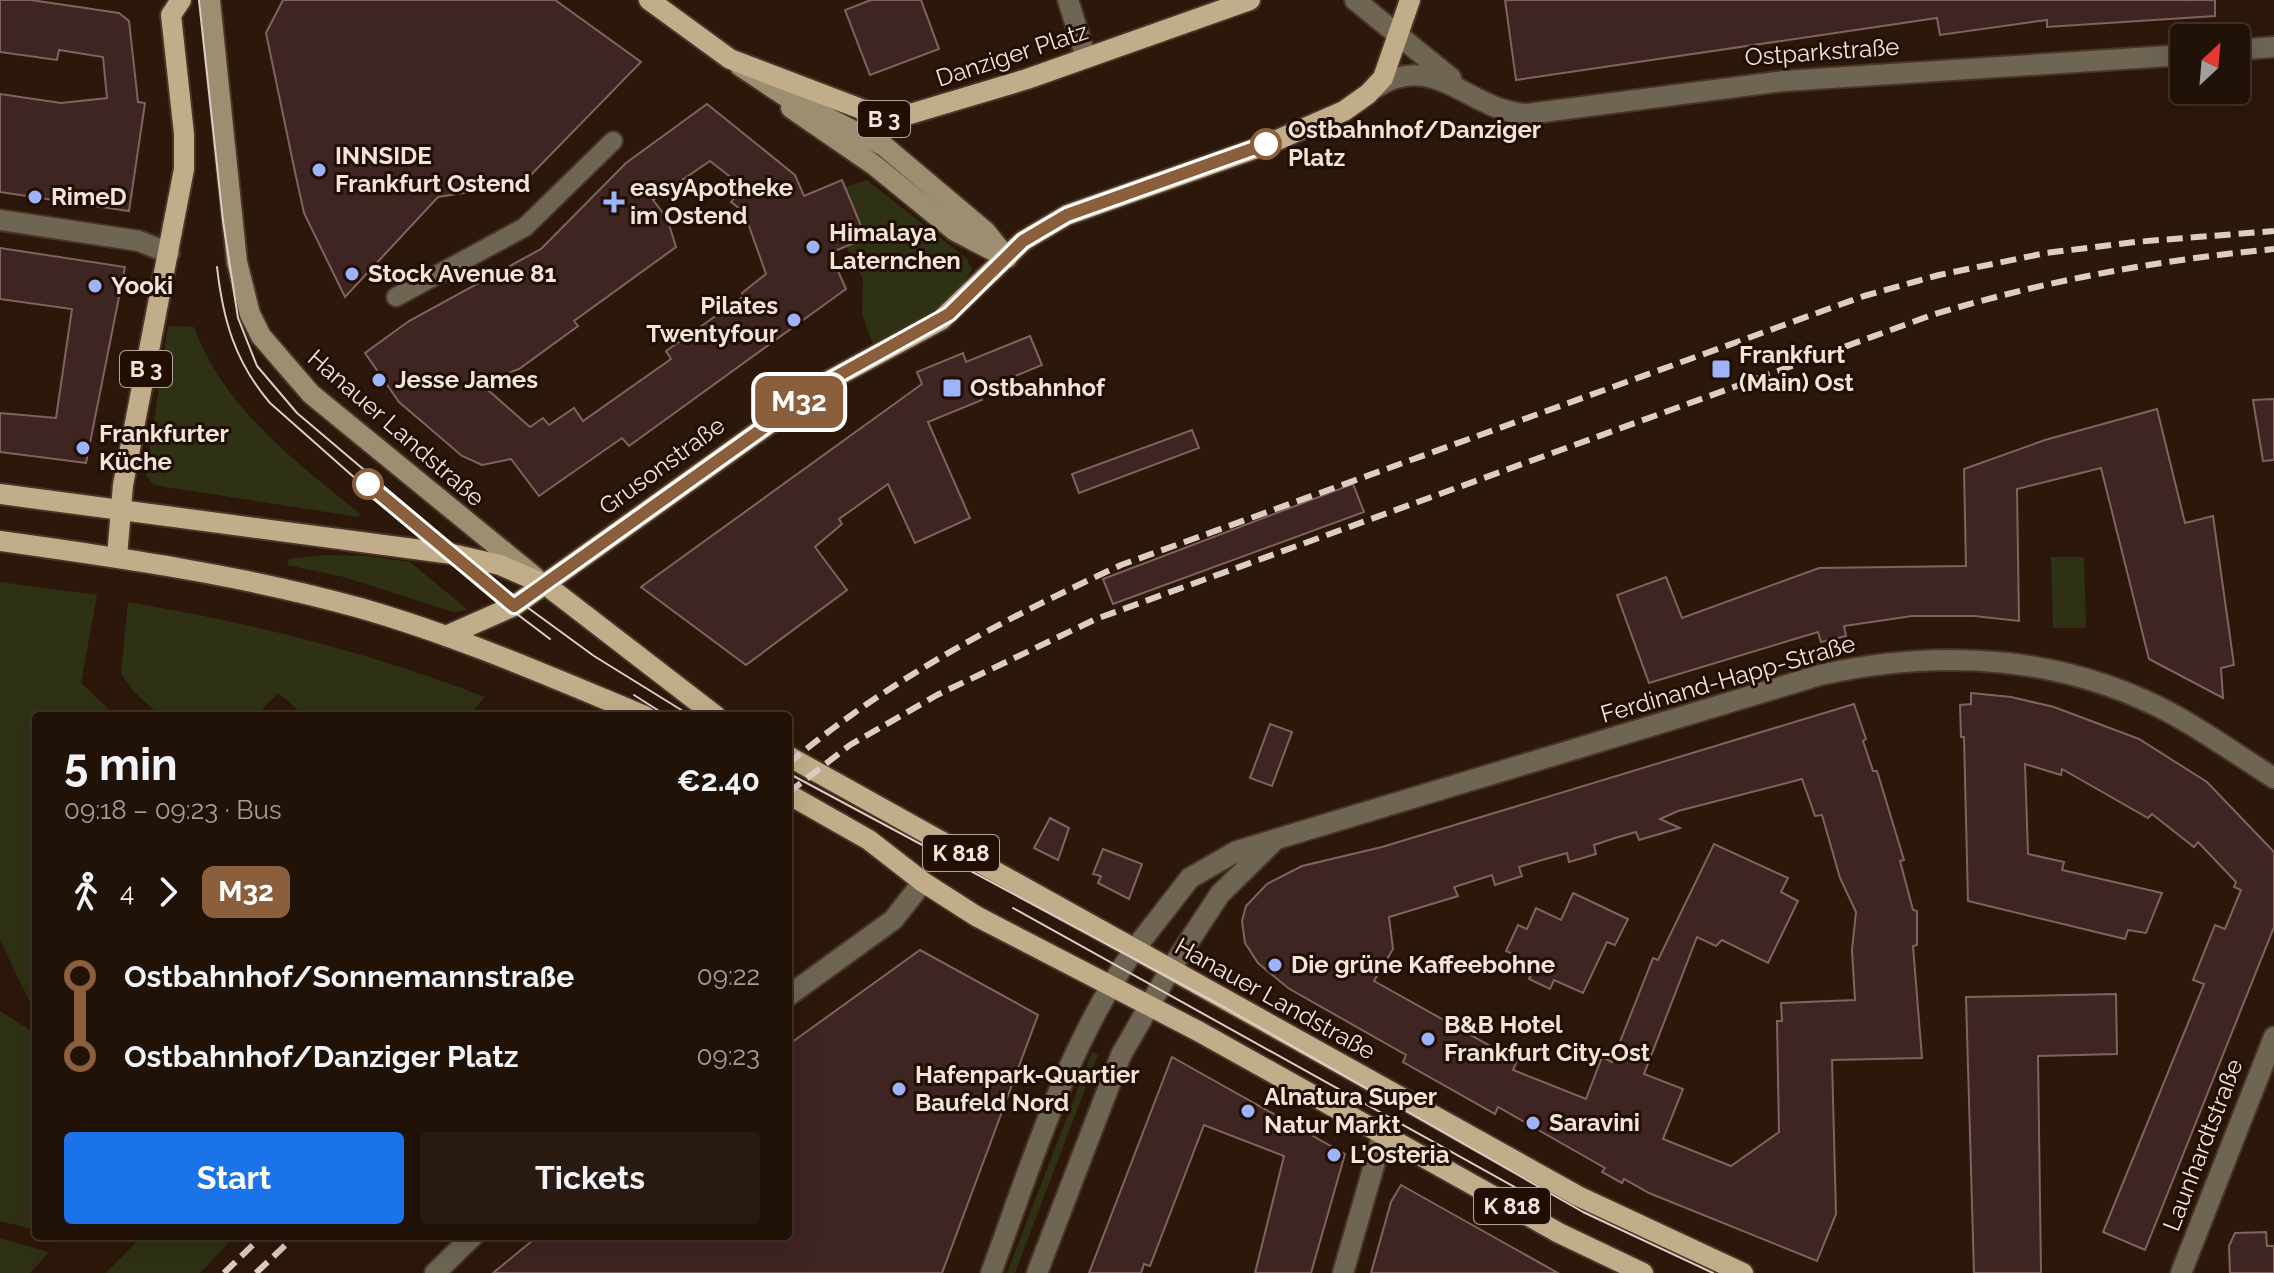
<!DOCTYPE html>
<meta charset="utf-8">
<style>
body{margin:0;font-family:Raleway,sans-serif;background:#291b12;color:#f1f3f6;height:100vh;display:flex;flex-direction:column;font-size:30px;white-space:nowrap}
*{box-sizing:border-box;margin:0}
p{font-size:26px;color:#a29e9c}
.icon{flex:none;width:44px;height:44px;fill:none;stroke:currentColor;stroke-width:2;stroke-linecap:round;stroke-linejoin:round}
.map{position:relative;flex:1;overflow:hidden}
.details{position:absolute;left:32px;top:712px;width:760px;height:528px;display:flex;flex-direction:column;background:#211208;border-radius:8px;box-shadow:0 8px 32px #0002,0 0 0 2px #3e3229}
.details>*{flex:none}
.badge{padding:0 16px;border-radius:12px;font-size:28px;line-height:52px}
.needle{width:52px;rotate:26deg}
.controls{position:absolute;left:2170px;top:24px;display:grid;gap:16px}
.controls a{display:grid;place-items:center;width:80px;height:80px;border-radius:8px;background:#211208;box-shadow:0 8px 32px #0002,0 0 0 2px #3e3229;font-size:40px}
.map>.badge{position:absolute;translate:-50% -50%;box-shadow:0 0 0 4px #fff}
.legs{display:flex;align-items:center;gap:12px;height:88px;padding:0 32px;font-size:26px}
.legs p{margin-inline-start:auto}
.summary{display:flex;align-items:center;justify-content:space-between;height:136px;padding:0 32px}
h1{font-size:44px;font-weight:700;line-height:60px}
.primary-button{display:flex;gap:16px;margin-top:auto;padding:16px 32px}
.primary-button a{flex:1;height:92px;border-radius:8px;background:#1a73e8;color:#fff;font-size:32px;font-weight:700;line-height:92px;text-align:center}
.primary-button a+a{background:#291b12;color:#f1f3f6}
ul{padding:0 32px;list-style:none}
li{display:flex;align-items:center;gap:28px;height:80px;font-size:30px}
li i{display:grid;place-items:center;width:12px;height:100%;margin:0 10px;background:currentColor}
li i::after{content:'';width:20px;height:20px;margin:-10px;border:6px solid;border-radius:50%;background:#211208}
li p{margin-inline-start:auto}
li:first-child i{background:linear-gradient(#0000 50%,currentColor 0)}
li:last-child i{background:linear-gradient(currentColor 50%,#0000 0)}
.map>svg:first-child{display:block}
</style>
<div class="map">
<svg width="2274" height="1273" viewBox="0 0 2274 1273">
<rect width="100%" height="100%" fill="#2c180a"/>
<!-- green -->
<g fill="#2f3114">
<path d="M867 180 966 258 972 269 955 298 874 347 862 314 863 279 846 246 845 187Z"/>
<path d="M168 326 194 327C224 409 295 461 360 514L358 517 154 485 146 476Z"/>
<path d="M322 555 366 556 410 562 468 610 453 612 344 577 287 565 289 559Z"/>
<path d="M2051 557H2084L2086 628H2053Z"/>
<path d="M0 582 97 595 81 683 116 716H36V1006L31 1005 0 940Z"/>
<path d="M128 602C255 624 365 651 485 697L469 716H305L278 693 256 716H161L133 691 121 673Z"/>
<path d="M0 1011 36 1034V1230L0 1221Z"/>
<path d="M1092 1052 1098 1055 1015 1273H1007Z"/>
<path d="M142 1236H235L200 1273H106Z"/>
<path d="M0 1238 49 1252 30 1273H0Z"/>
</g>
<!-- building -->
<g fill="#3e2422" stroke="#80635f" stroke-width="2" fill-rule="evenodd">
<path d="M0 0H31L119 13 129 21 138 102 145 103 129 211 0 192V94L61 103 107 98 103 57 59 50 57 60 0 52Z"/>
<path d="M283 0H555L641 62 522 184 438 197 345 297 304 213 295 172 266 33Z"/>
<path d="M871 0H921L939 49 870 75 845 10Z"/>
<path d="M1505 0H2215V16L2047 27V20L1940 35 1937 18 1516 80Z"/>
<path d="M707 104 795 175 804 196 842 180 866 238 830 253 846 289 629 446 622 438 539 496 511 459 482 465 462 456 399 402 365 353 409 321 541 249 626 163ZM710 161 743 187 731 202 744 212 766 274 742 293 744 296 666 351 671 359 583 421 574 408 549 425 543 418 530 427 480 383 519 369 578 326 574 321 676 247 667 218 653 200Z"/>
<path d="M0 248 125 267 86 463 0 452V413L56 418 72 309 0 299Z"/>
<path d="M1030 336 1042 365 979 391 982 400 928 422 970 518 915 543 888 484 839 519 842 524 815 547 847 590 746 665 641 587 922 384 917 372 963 353 966 362Z"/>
<path d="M2274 399V460L2263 461 2253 400Z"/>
<path d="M2157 409 2185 523 2213 516 2234 665 2221 668 2223 698 2149 659 2101 468 2017 489 2019 621 1974 616H1912L1844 626 1846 636 1821 642 1818 632 1649 683 1617 595 1666 577 1682 618 1819 568 1966 566 1964 469 2045 440Z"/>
<path d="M1192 430 1199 448 1079 493 1072 474Z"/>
<path d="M1353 484 1364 512 1113 604 1103 579Z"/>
<path d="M1971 693 2011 697 2054 707 2139 739 2207 782 2274 852V927L2145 1250 2103 1232 2204 984 2193 980 2215 925 2225 929 2241 890 2234 887 2236 882 2198 842 2194 847 2152 814 2148 818 2062 769 2061 775 2025 764 2028 854 2064 862 2062 870 2162 893 2146 933 2128 930 2125 939 1968 901 1964 737H1961L1960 705 1971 704Z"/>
<path d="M1854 704 1866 739 1863 741 1873 771H1877L1904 860 1900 861 1913 910 1917 911V945L1913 946 1922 1058 1832 1060 1836 1214 1817 1261 1649 1193 1624 1179 1622 1183 1602 1172 1605 1168 1498 1107 1495 1114 1403 1062 1406 1055 1288 988 1258 963 1245 943 1242 921 1246 906 1267 884 1302 866 1382 847ZM1802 779 1815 816 1822 815 1840 878 1856 912 1852 950 1855 1000 1781 1003 1782 1021H1777L1779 1132 1731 1166 1663 1139 1683 1089 1644 1074 1697 937 1716 946 1722 940 1768 963 1798 901 1781 892 1788 878 1714 844 1658 960 1653 958 1612 1062 1602 1057 1586 1099 1513 1070 1517 1061 1374 981 1393 949 1389 917 1458 896 1454 887 1492 875 1495 885 1522 876 1519 867 1542 860 1567 853 1569 862 1596 854 1594 845 1615 838 1636 832 1639 840 1680 828 1660 819 1678 811Z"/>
<path d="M1270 724 1292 732 1272 786 1250 778Z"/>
<path d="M1050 818 1069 828 1058 860 1034 848Z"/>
<path d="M1103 849 1142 864 1129 899 1098 883 1101 876 1093 874Z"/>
<path d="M1573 893 1628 919 1615 945 1607 942 1583 993 1554 980 1550 989 1529 979 1533 970 1512 961 1515 955 1506 951 1518 925 1527 929 1536 908 1561 920Z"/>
<path d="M920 950 1038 1015 942 1273H493L538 1236H788V1045Z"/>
<path d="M2116 994 2117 1054 2038 1056 2041 1273H1974L1966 997Z"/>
<path d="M1172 1057 1345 1154 1311 1273H1255L1284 1156 1204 1125 1150 1266 1144 1264 1141 1273H1089Z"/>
<path d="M1401 1185 1499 1240 1558 1273H1371L1391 1202Z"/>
<path d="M2266 1232 2267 1246H2274V1273H2230L2229 1246 2235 1233Z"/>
</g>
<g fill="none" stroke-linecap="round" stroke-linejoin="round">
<!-- pedestrian casing -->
<g stroke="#483527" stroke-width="22">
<path id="pedestrian" d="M396 297 525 227 613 141"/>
</g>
<!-- minor casing -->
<g stroke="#483527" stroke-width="24">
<g id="minor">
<path d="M1068 0 1086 58"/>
<path d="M0 220 139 241 169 253"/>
<path d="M1134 950 1190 878 1237 851 1820 675C1941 648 2065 655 2176 716 2210 735 2242 758 2274 778"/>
<path d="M1170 970 1220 894 1272 843"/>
<path d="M788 996 893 920 923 882"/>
<path d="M435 1273 473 1236"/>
<path d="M1343 1273 1383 1134"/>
<path d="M2181 1273 2274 1037"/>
</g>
</g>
<!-- tertiary casing -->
<g stroke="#483527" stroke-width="24">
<g id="tertiary">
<path d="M1355 0 1451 78"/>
<path d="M2236 50 2274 47"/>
<path d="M1375 88C1435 49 1470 112 1527 114L1784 81 2184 55"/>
<path d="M991 1273C1032 1163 1066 1048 1134 950"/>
<path d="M1037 1273 1121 1055 1170 970"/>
</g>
</g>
<!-- secondary casing -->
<g stroke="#483527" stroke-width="24">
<g id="secondary">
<path d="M210 0 237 262 250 314 261 336 311 394 535 577"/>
<path d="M740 66 788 98 884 146 986 232 1007 258"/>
<path d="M791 108 874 165 955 231 1007 258"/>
</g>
</g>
<!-- primary casing -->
<g stroke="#483527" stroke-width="24">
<g id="primary">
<path d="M649 0 730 59 890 120 1027 79 1250 0"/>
<path d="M0 494 452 554 500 565 546 585 716 716"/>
<path d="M0 541C121 558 242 575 360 608 458 636 551 677 645 716"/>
<path d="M117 557 123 485 184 169V134L171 15 181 0"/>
<path d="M446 636 514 606 832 379 941 320 1023 241 1067 215 1268 144 1344 111 1368 94 1383 78 1410 0"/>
<path d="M788 756 1578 1196 1743 1273"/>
<path d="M788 794 869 840 923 882 976 916 1198 1031 1559 1233 1643 1273"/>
</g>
</g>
<!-- pedestrian -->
<use href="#pedestrian" stroke="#6e6553" stroke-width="18"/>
<!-- minor -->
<use href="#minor" stroke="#6e6553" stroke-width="20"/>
<!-- tertiary -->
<use href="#tertiary" stroke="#6e6553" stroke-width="20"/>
<!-- secondary -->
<use href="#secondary" stroke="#9c8e71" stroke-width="20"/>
<!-- primary -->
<use href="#primary" stroke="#c1ad89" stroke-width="20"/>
<!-- tram -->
<g stroke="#ddcec4" stroke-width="2">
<path d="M199 0 223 221 238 318 257 366 297 413 520 602 594 656 691 716"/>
<path d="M217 267C223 320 235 362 270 403L459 570 550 639"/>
<path d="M634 695 667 716"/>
<path d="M788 773 1224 1007 1583 1212 1713 1273"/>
<path d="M1013 908 1538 1200"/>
</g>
<!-- rail -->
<g stroke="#ddcec4" stroke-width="6" stroke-dasharray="16 8" stroke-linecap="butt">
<path d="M788 764C889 679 1002 620 1121 565L1864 296 1939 275 2046 253 2135 242 2274 231"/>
<path d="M788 793 850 745 937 695 1096 619 1932 315C2044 281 2157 260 2274 249"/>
<path d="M224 1273 262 1236"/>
<path d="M256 1273 295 1236"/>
</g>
</g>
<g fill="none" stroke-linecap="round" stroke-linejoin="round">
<!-- line-1 casing -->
<g stroke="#fff" stroke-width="18">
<path id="line-1" d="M368 484 514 606 832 379 949 314 1023 241 1067 215 1266 144"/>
</g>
<!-- line-1 -->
<use href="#line-1" stroke="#8b5e3c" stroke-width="12"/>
</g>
<!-- markers -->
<g fill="#fff" stroke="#8b5e3c" stroke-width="4">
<circle cx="1266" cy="144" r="14"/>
<circle cx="368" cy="484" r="14"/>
</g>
<g fill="#9db4fd" stroke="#220f03" stroke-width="3">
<circle cx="319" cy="170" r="8"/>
<circle cx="35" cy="197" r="8"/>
<path d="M610 190h8v8h8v8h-8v8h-8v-8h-8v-8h8z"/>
<circle cx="813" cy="247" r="8"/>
<circle cx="352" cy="274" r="8"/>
<circle cx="95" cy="286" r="8"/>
<circle cx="794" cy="320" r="8"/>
<rect x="1711" y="359" width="20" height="20" rx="4"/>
<circle cx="379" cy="380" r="8"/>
<rect x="942" y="378" width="20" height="20" rx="4"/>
<circle cx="83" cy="448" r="8"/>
<circle cx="1275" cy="965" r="8"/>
<circle cx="1428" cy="1039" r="8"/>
<circle cx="899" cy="1089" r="8"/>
<circle cx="1248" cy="1111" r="8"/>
<circle cx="1533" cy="1123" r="8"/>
<circle cx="1334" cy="1155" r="8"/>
</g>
<g text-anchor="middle" stroke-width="6" stroke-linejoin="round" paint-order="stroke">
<!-- shield labels -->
<g fill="#220f03" stroke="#b4a49a" stroke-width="2">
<rect x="858" y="101" width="52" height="36" rx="6"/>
<rect x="120" y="351" width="52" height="36" rx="6"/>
<rect x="923" y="835" width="76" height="36" rx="6"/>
<rect x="1474" y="1188" width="76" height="36" rx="6"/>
</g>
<g font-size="22" font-weight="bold" fill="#f2e4db">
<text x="884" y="127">B 3</text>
<text x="146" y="377">B 3</text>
<text x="961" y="861">K 818</text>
<text x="1512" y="1214">K 818</text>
</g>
<!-- street labels -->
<g font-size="24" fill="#f2e4db" stroke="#220f03">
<text transform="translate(1822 52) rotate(-4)" y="8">Ostparkstraße</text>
<text transform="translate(1012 55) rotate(-18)" y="8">Danziger Platz</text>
<text transform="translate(396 428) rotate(41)" y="8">Hanauer Landstraße</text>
<text transform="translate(662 466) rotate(-36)" y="8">Grusonstraße</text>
<text transform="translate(1728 679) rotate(-16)" y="8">Ferdinand-Happ-Straße</text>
<text transform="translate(1275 999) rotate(29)" y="8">Hanauer Landstraße</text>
<text transform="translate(2203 1145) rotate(-69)" y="8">Launhardtstraße</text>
</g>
<!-- stop labels -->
<g font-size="24" font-weight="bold" fill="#f2e4db" stroke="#220f03" text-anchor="start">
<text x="1288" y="138">Ostbahnhof/Danziger<tspan x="1288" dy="28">Platz</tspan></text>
</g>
<!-- poi labels -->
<g font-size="24" font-weight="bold" fill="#f2e4db" stroke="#220f03" text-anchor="start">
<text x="335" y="164">INNSIDE<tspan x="335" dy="28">Frankfurt Ostend</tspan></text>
<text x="630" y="196">easyApotheke<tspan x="630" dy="28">im Ostend</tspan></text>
<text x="51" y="205">RimeD</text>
<text x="829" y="241">Himalaya<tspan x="829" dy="28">Laternchen</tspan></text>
<text x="368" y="282">Stock Avenue 81</text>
<text x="111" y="294">Yooki</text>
<text x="778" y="314" text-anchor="end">Pilates<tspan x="778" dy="28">Twentyfour</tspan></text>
<text x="1739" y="363">Frankfurt<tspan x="1739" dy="28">(Main) Ost</tspan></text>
<text x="395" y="388">Jesse James</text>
<text x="970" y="396">Ostbahnhof</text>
<text x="99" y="442">Frankfurter<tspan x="99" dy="28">Küche</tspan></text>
<text x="1291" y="973">Die grüne Kaffeebohne</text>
<text x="1444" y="1033">B&amp;B Hotel<tspan x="1444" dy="28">Frankfurt City-Ost</tspan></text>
<text x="915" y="1083">Hafenpark-Quartier<tspan x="915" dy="28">Baufeld Nord</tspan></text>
<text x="1264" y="1105">Alnatura Super<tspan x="1264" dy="28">Natur Markt</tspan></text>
<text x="1549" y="1131">Saravini</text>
<text x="1350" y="1163">L'Osteria</text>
</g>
</g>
</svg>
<div class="controls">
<a><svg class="needle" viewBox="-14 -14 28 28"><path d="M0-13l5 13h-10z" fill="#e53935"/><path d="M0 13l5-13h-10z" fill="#a29e9c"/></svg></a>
</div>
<b class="badge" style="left:799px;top:402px;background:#8b5e3c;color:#fff">M32</b>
<section class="details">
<div class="summary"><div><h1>5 min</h1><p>09:18 – 09:23 · Bus</p></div><b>€2.40</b></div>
<div class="legs"><svg class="icon" aria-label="walk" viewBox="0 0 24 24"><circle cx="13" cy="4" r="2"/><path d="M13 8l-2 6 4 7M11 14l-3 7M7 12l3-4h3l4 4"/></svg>4<svg class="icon" aria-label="forward" viewBox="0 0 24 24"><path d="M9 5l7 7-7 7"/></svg><b class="badge" style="background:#8b5e3c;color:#fff">M32</b></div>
<ul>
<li><i style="color:#8b5e3c"></i><b>Ostbahnhof/Sonnemannstraße</b><p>09:22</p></li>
<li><i style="color:#8b5e3c"></i><b>Ostbahnhof/Danziger Platz</b><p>09:23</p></li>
</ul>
<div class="primary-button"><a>Start</a><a>Tickets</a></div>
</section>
</div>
